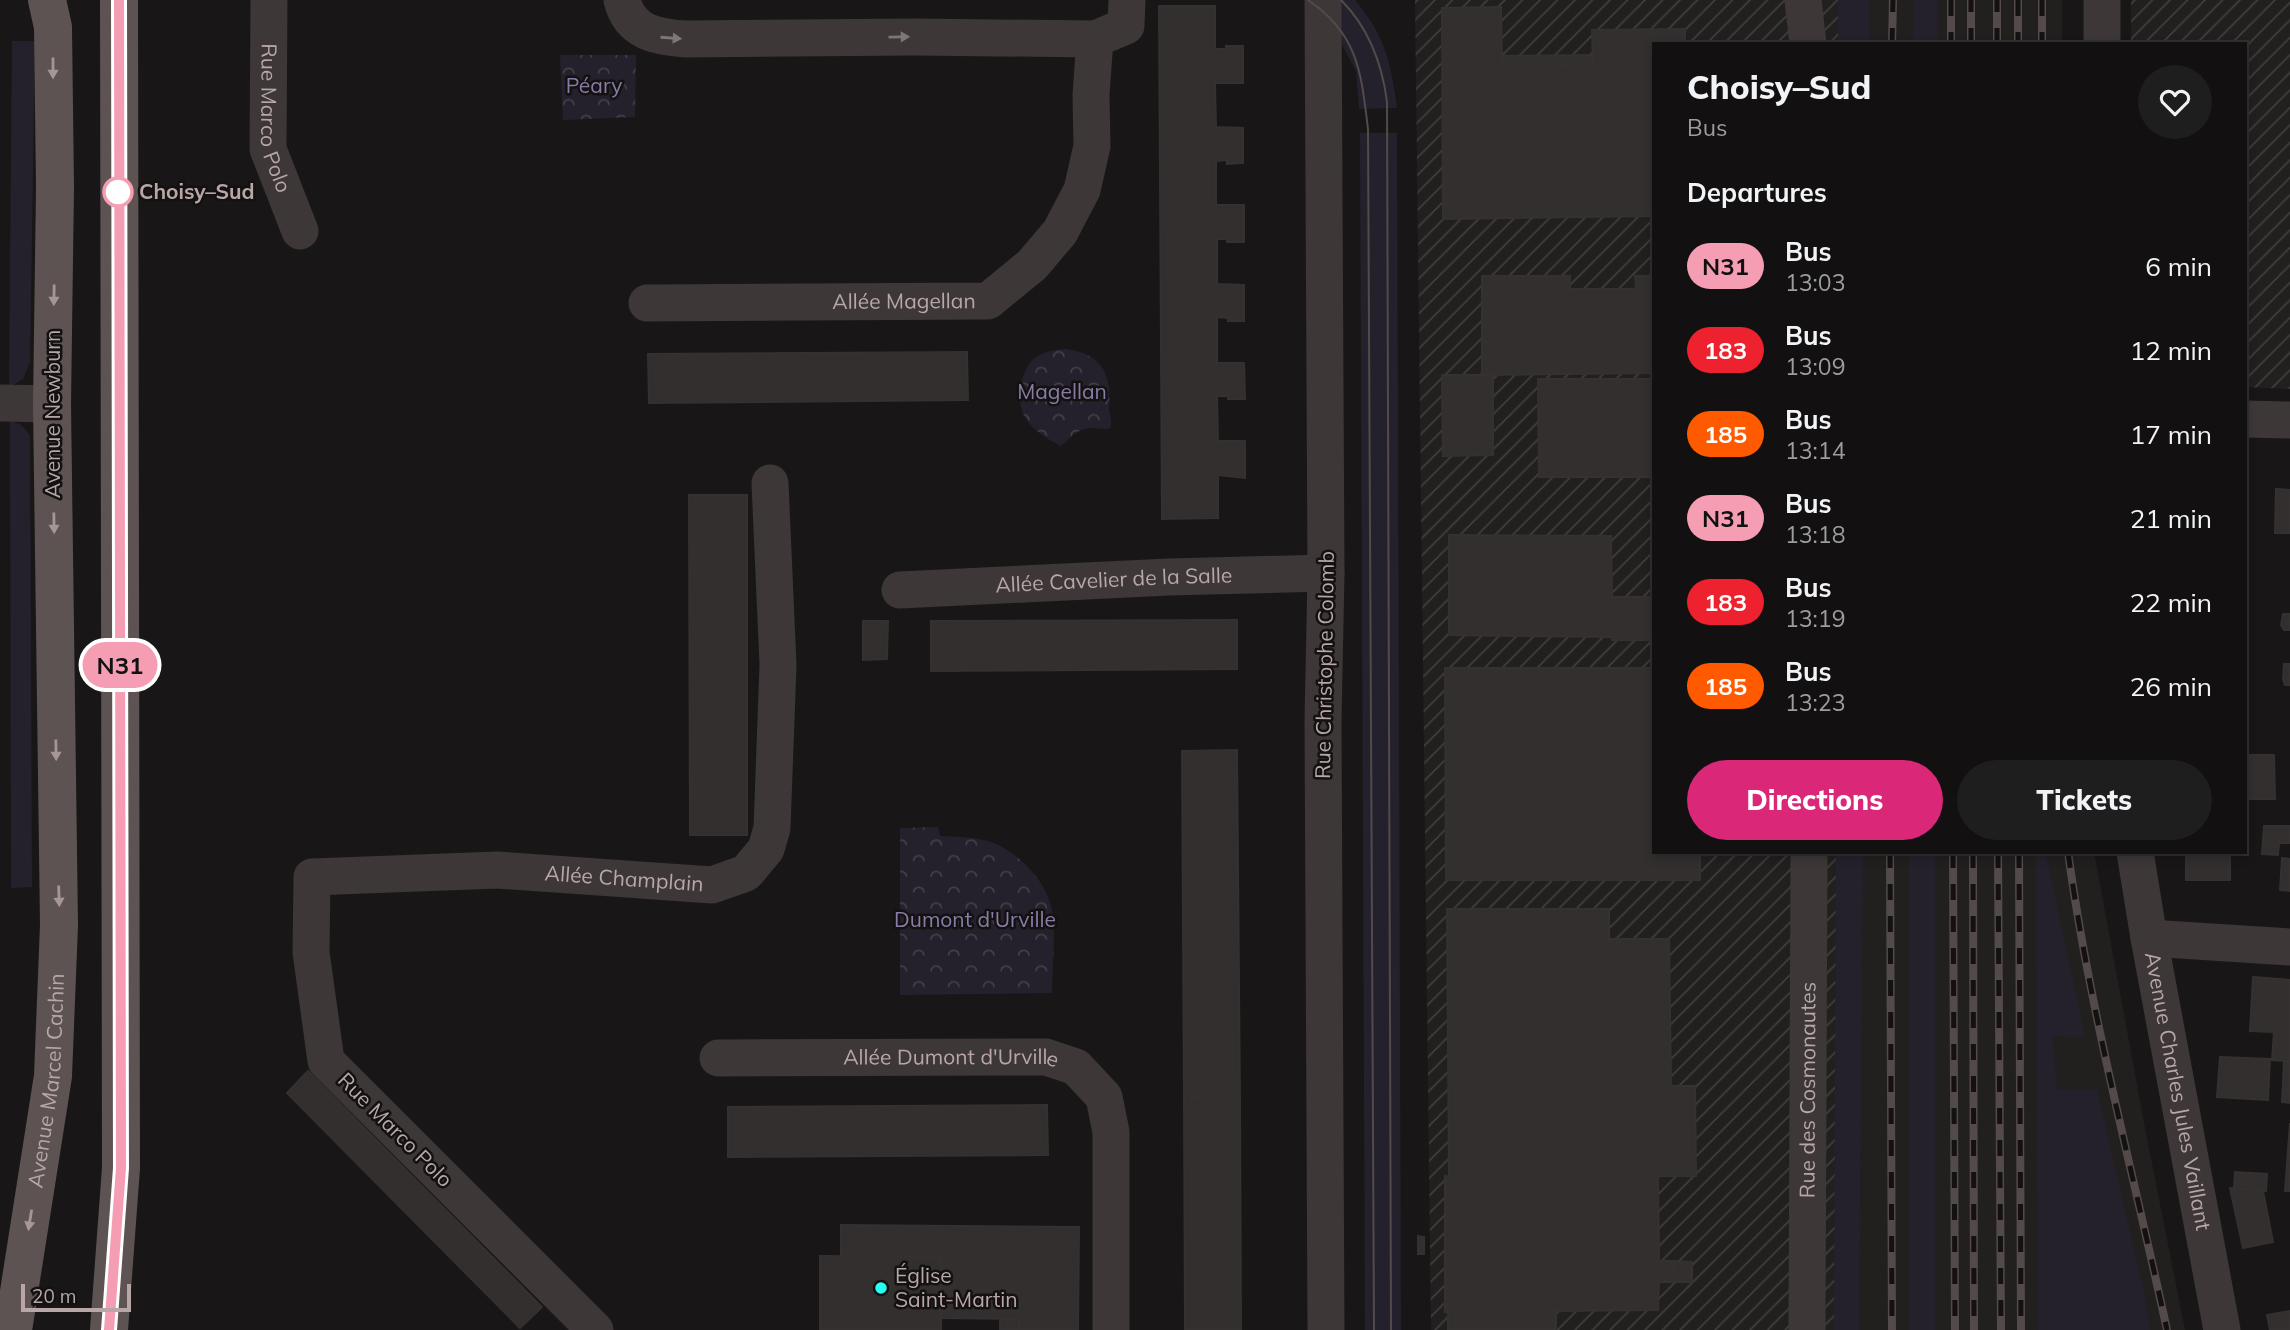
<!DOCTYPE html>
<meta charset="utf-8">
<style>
body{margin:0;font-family:Mulish,sans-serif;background:#1f1e1e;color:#f1f3f6;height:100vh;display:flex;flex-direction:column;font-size:26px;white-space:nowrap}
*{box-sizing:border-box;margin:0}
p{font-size:23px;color:#9c9d9f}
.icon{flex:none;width:38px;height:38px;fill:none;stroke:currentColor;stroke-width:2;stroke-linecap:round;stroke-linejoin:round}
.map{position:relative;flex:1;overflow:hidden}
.side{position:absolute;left:1652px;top:42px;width:595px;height:812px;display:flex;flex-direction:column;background:#121010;border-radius:0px;box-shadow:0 4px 10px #0003,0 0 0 2px #313030}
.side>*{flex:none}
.badge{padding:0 14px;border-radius:23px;font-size:24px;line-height:46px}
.scale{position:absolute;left:21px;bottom:18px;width:110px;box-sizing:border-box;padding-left:7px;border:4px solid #b9a7a7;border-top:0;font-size:19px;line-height:24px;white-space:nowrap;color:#b9a7a7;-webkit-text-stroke:5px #131111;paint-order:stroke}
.map>.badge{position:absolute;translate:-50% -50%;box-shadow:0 0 0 4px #fff}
h2{padding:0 35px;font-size:26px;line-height:63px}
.round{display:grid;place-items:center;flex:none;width:74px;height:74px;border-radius:37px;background:#1f1e1e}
.head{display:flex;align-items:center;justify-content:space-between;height:119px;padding:0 35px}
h1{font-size:33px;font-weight:800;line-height:52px}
.primary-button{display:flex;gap:14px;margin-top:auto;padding:14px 35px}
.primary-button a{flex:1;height:80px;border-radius:42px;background:#db2777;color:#fff;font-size:28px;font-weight:800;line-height:80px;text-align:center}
.primary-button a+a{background:#1f1e1e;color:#f1f3f6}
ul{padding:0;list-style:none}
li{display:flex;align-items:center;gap:21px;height:84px;padding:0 35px}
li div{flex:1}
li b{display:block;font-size:26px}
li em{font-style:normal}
li .badge{min-width:77px;font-weight:700;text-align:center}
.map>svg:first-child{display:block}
</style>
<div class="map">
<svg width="2290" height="1330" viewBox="0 0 2290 1330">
<defs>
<pattern id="industrial-furrows" width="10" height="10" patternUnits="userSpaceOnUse" patternTransform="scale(1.75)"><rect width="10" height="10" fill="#22201f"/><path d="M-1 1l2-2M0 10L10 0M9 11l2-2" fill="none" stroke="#403e3d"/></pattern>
<pattern id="forest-crowns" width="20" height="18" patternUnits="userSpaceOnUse" patternTransform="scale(1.75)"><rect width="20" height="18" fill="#25212c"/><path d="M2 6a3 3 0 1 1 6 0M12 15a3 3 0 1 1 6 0" fill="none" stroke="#433e48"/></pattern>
</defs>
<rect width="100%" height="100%" fill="#181616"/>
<!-- built -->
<g fill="#22201f">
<rect x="1869" y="0" width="193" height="44"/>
<path d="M1863 852H2094L2145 1128 2185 1330H1859Z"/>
</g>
<!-- industrial -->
<g fill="url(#industrial-furrows)">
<path d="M1415 0H1869V44H1654V852H1863L1859 1330H1431Z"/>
<path d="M2131 0H2290V389L2245 387V44H2131Z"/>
</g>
<!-- grass -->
<g fill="#25212c">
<path d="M1340 0H1355C1385 36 1391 62 1397 108L1359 109 1356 71 1339 39Z"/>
<rect x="1838" y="0" width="31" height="44"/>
<rect x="1914" y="0" width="23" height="44"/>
<path d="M12 41H35L30 362 23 379 9 387Z"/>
<path d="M1360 133H1397L1401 1330H1365Z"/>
<path d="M10 421C20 423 25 427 30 436L32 887 11 888Z"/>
<path d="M1836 852H1863L1859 1330H1834Z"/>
<rect x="1909" y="852" width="26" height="478"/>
<path d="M2046 855 2085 1037 2053 1036 2057 1090H2097L2143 1289 2150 1330H2038L2036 857Z"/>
</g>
<!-- forest -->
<g fill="url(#forest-crowns)">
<path d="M560 55H636L635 117 563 120Z"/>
<path d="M1066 349C1101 354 1112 373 1109 407 1109 415 1113 420 1110 428 1103 430 1100 428 1092 428 1079 427 1070 438 1061 446 1049 440 1034 431 1026 419 1015 402 1019 372 1035 358 1044 351 1055 350 1066 349Z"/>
<path d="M938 827 940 836C957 837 977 837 994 843 1021 855 1047 882 1052 911 1056 932 1052 971 1052 993L900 995V828Z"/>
</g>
<!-- building -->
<g fill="#322f2e" stroke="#343130" stroke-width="2">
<path d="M1159 6H1215V49H1226V46H1243V83H1215L1216 127 1243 128V163L1227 164V160L1216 161V205H1244V242H1227V239H1217V284L1244 285V321H1228V318L1217 317V363H1244L1245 399H1228V396H1217L1218 441H1245V478L1218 475V518L1162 519Z"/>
<path d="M1501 7 1502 66 1593 65 1592 30 1685 29V44H1654V216L1443 219 1442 8Z"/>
<path d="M1593 55V65L1502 66V56Z"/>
<path d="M1482 276H1570V289H1636L1635 276H1654V373L1482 375Z"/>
<path d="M967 352 968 400 649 403 648 354Z"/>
<path d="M1442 375H1493V455L1443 456Z"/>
<path d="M1538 379H1654V477H1539Z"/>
<path d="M2276 489 2290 490V533H2275Z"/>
<path d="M689 495H747V835H690Z"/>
<path d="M1449 535 1611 536 1612 597H1654V640H1612V637L1449 635Z"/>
<path d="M2283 614H2290V630H2284L2281 625Z"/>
<path d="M1237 620V669L931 671V621Z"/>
<path d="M863 621H888L887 659 863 660Z"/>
<path d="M2284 664H2290V685H2285L2283 679Z"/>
<path d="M1445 668H1654V852H1700V880H1446Z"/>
<path d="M1237 750 1240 1104 1184 1095 1182 751Z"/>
<path d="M2245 755H2274L2275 799H2245Z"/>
<path d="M2264 826H2290V843H2279L2278 855 2262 854Z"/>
<rect x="2186" y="852" width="44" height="28"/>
<path d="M2282 858 2290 859V891L2280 890Z"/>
<path d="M1447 909H1609V939H1669L1671 1086H1695L1696 1176H1658L1659 1261H1673L1674 1282H1659L1658 1310 1556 1311V1330H1448V1312H1445V1176L1449 1177Z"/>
<path d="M2253 977 2290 980V1061L2272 1060 2274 1032 2250 1031Z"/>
<path d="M2220 1057 2270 1059 2268 1100 2217 1097Z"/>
<path d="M2284 1061H2290V1103L2282 1102Z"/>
<path d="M308 1071 542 1307 520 1328 287 1093Z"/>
<path d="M1184 1095 1240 1104 1241 1330H1185Z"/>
<path d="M1047 1105 1048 1155 728 1157V1107Z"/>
<path d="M2290 1123V1191H2285Z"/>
<path d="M2235 1172 2267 1174 2266 1191 2234 1188Z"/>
<path d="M2230 1188 2263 1191 2273 1242 2243 1248Z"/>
<path d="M841 1225 1079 1227 1078 1330H1019V1319L941 1318V1257H841Z"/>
<path d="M1418 1236 1424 1237V1254H1418Z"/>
<path d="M820 1256 941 1257V1330H820Z"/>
<path d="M1673 1261 1692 1262V1282H1674Z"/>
<path d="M2290 1311V1330H2270L2267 1315Z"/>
<rect x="1000" y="1319" width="19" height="11"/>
</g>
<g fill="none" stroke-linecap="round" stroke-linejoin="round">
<!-- minor -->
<g stroke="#3d3737" stroke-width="37">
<path id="s1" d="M269 0 268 149 300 231"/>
<path d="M622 0C630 33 657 37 686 39L915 37 1095 39 1126 26 1127 0"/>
<path d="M1323 0 1326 573 1323 721 1326 1330"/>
<path d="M1803 0 1808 44"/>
<path d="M2102 44V0"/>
<path id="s2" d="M647 303 988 301 1032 265 1060 232 1082 190 1092 146 1091 95 1095 39"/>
<path d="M0 403 52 404"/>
<path d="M2245 419 2290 420"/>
<path id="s3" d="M900 590 1169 577 1326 573"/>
<path id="s4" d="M2135 852 2149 938 2222 1330"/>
<path d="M2149 938 2290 947"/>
<path id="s5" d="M718 1058 1046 1057 1076 1067 1104 1097 1111 1132V1330"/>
<path id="s6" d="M595 1330 326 1061 311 952 312 877 498 870 712 885 746 873 766 849 772 828 778 665 770 483"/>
<path id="s7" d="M1807 1330 1809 852"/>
</g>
<!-- major -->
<g stroke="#5d5352" stroke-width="38">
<path id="s8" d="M13 1330 53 1076 59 925 52 404 55 188 53 27 47 0"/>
<path d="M109 1330 121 1168 119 0"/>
</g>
<!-- tram -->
<g stroke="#534a49" stroke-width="2">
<path d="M1308 0C1359 35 1361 73 1368 129L1374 1330"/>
<path d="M1341 0C1369 28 1382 63 1387 102L1391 1330"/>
</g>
<!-- rail casing -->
<g stroke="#534a49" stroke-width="8">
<g id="rail">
<path d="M1951 0V44"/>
<path d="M2018 0V44"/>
<path d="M2042 0V44"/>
<path d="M1892 44 1893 0"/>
<path d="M1971 44V0"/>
<path d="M1997 44V0"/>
<path d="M1890 852 1892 1330"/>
<path d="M1953 852 1955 1330"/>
<path d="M1973 852 1974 1330"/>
<path d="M1998 852 2001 1330"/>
<path d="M2019 852 2021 1330"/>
<path d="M2068 852C2090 1014 2133 1171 2167 1330"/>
</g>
</g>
<!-- rail -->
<use href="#rail" stroke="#131111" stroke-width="5" stroke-dasharray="16" stroke-linecap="butt"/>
</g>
<!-- one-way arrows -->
<defs><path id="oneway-solid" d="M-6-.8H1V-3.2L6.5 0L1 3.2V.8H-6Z" transform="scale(1.75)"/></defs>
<g fill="#817575">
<use href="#oneway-solid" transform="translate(899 37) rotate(-1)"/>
<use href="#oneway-solid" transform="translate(671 38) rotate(4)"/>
</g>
<g fill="#a79696">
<use href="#oneway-solid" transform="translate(53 68) rotate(90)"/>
<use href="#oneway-solid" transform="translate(54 295) rotate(91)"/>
<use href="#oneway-solid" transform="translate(54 523) rotate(89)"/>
<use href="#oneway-solid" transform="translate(56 750) rotate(89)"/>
<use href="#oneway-solid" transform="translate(59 896) rotate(88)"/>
<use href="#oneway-solid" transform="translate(30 1220) rotate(99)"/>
</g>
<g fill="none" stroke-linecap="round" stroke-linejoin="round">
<!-- line casing -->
<g stroke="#fff" stroke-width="16">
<path id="line" d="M109 1330 121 1168 119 0"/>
</g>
<!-- line -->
<use href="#line" stroke="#f59eb3" stroke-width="10"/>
</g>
<!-- markers -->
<circle fill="#fff" stroke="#f59eb3" stroke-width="3.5" cx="118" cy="192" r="14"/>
<circle fill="#27fff0" stroke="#131111" stroke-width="2.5" cx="881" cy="1288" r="7"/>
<g text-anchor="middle" stroke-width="5" stroke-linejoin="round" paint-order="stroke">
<!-- park labels -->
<g font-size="21" fill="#8a7ca6" stroke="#131111">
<text x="594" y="93">Péary</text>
<text x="1062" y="399">Magellan</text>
<text x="975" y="927">Dumont d'Urville</text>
</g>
<!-- street labels -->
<g font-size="21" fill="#b9a7a7" stroke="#131111">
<text dy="7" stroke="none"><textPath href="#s1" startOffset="119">Rue Marco Polo</textPath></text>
<text dy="7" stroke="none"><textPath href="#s2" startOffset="257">Allée Magellan</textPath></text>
<text transform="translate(53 414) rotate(-90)" y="7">Avenue Newburn</text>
<text dy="7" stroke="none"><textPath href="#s3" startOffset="214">Allée Cavelier de la Salle</textPath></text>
<text transform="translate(1325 665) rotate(-89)" y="7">Rue Christophe Colomb</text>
<text dy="7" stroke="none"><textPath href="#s6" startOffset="878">Allée Champlain</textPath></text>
<text dy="7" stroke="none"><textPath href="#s5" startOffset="233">Allée Dumont d'Urville</textPath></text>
<text dy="7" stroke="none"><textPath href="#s8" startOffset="252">Avenue Marcel Cachin</textPath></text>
<text dy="7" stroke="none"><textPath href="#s7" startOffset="240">Rue des Cosmonautes</textPath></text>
<text dy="7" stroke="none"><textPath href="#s4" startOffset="243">Avenue Charles Jules Vaillant</textPath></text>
<text transform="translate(395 1130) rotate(45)" y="7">Rue Marco Polo</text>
</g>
<!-- stop labels -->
<g font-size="21" font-weight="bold" fill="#b9a7a7" stroke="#131111" text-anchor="start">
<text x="139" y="199">Choisy–Sud</text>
</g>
<!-- poi labels -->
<g font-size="21" fill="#b9a7a7" stroke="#131111" text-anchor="start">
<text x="895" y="1283">Église<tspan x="895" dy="24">Saint-Martin</tspan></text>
</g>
</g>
</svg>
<div class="scale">20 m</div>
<b class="badge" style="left:120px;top:665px;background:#f59eb3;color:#111">N31</b>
<section class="side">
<div class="head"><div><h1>Choisy–Sud</h1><p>Bus</p></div><a class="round"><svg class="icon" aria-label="heart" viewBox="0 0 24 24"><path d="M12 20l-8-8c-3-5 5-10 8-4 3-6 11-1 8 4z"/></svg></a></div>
<h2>Departures</h2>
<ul>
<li><span class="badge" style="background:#f59eb3;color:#111">N31</span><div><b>Bus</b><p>13:03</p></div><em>6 min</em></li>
<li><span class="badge" style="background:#ed222e;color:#fff">183</span><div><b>Bus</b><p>13:09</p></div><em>12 min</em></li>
<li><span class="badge" style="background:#ff5a00;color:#fff">185</span><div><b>Bus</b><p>13:14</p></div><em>17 min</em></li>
<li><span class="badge" style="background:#f59eb3;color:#111">N31</span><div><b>Bus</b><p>13:18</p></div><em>21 min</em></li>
<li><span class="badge" style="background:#ed222e;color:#fff">183</span><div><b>Bus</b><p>13:19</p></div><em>22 min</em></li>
<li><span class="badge" style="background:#ff5a00;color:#fff">185</span><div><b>Bus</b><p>13:23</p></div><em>26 min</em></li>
</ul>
<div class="primary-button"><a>Directions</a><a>Tickets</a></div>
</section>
</div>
